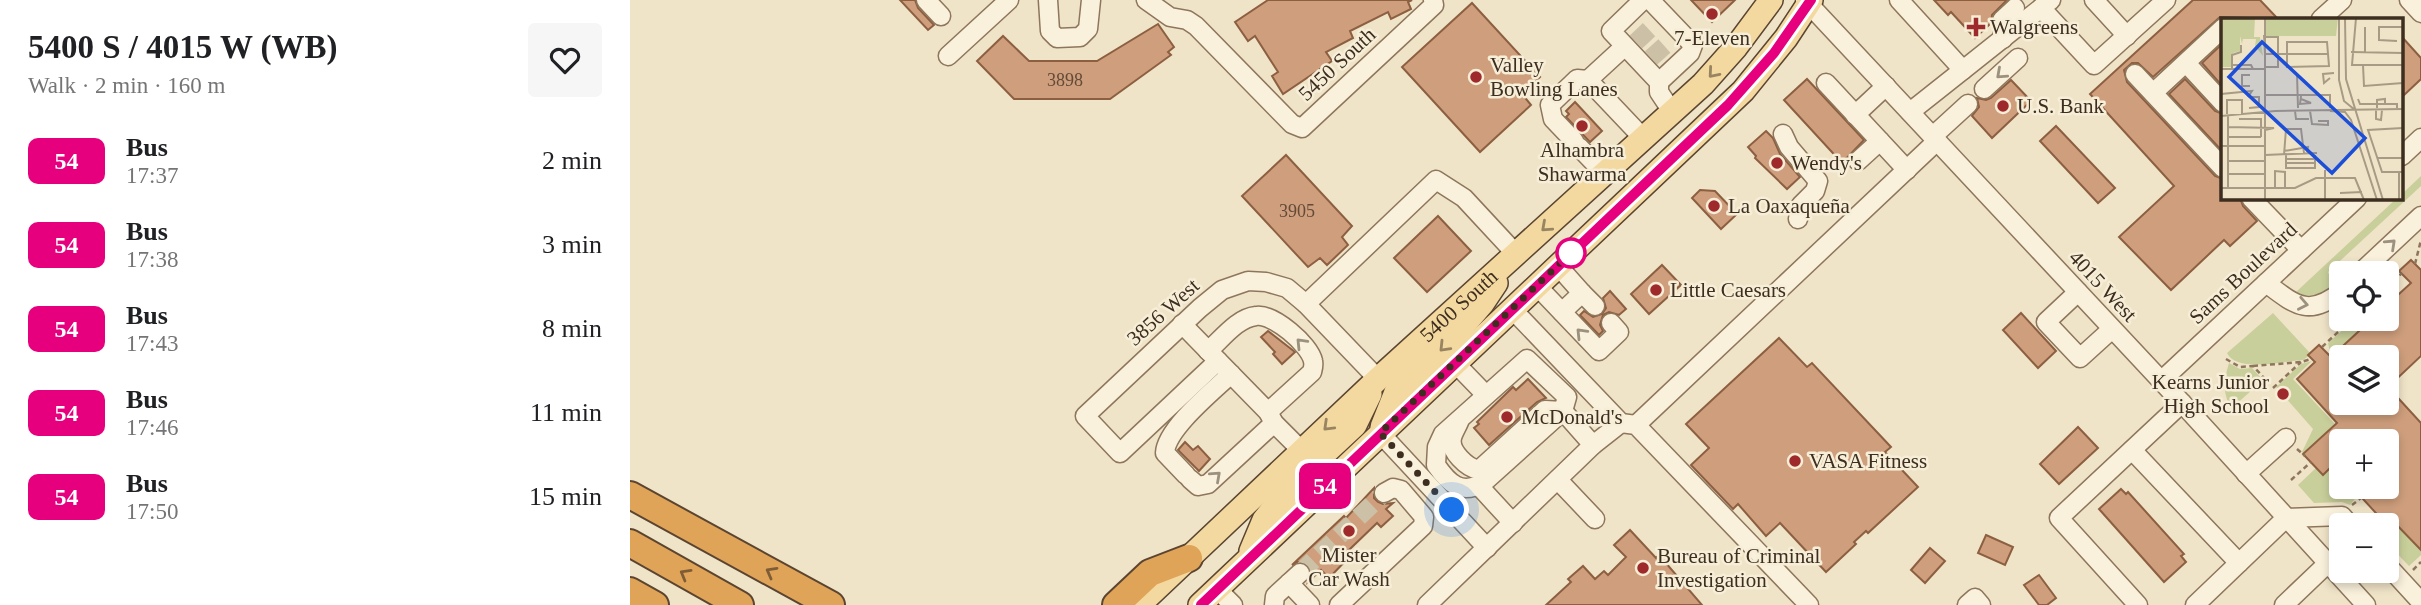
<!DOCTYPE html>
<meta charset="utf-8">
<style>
body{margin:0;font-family:Georgia,serif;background:#f6f6f6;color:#202124;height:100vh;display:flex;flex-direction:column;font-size:26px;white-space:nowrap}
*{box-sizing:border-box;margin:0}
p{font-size:23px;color:#757577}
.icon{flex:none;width:38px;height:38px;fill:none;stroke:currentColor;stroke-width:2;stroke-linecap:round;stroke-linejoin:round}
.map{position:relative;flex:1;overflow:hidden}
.drawer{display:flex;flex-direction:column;background:#fff;width:630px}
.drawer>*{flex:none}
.badge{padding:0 14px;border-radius:10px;font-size:24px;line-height:46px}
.fabs{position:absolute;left:1699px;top:261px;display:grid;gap:14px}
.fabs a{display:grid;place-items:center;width:70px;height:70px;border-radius:7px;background:#fff;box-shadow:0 4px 10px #0003;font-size:35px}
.you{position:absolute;width:35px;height:35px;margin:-18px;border:5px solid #fff;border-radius:50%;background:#1a73e8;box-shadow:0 0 0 10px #1a73e833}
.map>.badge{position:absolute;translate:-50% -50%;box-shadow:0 0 0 4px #fff}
.round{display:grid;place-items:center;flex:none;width:74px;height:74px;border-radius:7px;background:#f6f6f6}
.head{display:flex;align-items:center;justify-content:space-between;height:119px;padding:0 28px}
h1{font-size:33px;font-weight:700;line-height:52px}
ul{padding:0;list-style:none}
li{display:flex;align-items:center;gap:21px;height:84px;padding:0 28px}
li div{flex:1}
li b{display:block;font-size:26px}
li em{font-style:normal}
li .badge{min-width:77px;font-weight:700;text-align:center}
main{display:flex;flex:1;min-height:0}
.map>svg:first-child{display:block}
</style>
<main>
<section class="drawer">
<div class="head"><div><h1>5400 S / 4015 W (WB)</h1><p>Walk · 2 min · 160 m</p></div><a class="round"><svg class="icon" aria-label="heart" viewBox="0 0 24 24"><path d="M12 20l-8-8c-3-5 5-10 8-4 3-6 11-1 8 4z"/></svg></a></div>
<ul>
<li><span class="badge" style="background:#e6007e;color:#fff">54</span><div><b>Bus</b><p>17:37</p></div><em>2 min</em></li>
<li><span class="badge" style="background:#e6007e;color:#fff">54</span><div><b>Bus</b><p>17:38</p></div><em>3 min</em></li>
<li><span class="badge" style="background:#e6007e;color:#fff">54</span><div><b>Bus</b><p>17:43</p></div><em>8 min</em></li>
<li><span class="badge" style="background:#e6007e;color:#fff">54</span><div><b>Bus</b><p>17:46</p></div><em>11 min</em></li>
<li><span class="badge" style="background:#e6007e;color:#fff">54</span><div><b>Bus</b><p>17:50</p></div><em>15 min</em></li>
</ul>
</section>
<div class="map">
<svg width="1791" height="605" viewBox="0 0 1791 605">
<rect width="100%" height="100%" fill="#f0e4c8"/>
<!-- green -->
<g fill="#c9cf9b">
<path d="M1791 176V186L1698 272 1704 286C1692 295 1680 299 1666 292L1767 198H1772V194Z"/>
<path d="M1643 313 1680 353 1679 356 1673 360C1654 361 1606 373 1597 353Z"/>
<path d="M1725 319H1743L1701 357 1698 343Z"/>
<path d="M1682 361 1663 379 1705 424 1673 454 1672 452 1683 429 1646 387 1671 364Z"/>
<path d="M1599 363 1610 369 1622 368 1633 380 1602 408C1592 395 1594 379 1599 363Z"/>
<path d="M1702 466 1711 477 1712 486 1721 487 1728 495 1720 505 1712 502 1684 503 1668 485 1686 468 1693 475Z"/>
<path d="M1769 528 1786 545 1791 541V555L1779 566 1757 543V538Z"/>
</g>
<!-- building -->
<g fill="#cf9f7d" stroke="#8d5f41" stroke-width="2" fill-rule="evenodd">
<path d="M270 0H285L288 8 304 25 298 30Z"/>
<path d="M638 0H782L778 2 781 9 761 19 758 12 720 31 723 38 696 52 702 61 653 94 642 76 648 72 625 36 618 41 605 22Z"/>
<path d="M1061 0H1105L1082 22Z"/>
<path d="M1304 0H1377L1362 15 1361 23 1345 38 1321 12 1318 15Z"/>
<path d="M1563 0H1630L1648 19 1590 17 1523 77 1508 63H1502L1494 70 1497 82 1585 176 1593 179V198H1610L1613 206 1627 221 1600 246 1594 240 1541 290 1489 237 1544 186 1460 94Z"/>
<path d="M842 3 910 77 892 94 901 105 850 152 772 67Z"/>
<path d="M528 24 544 47 538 52 541 55 480 99H384L347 61 373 36 399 61H467Z"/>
<path d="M1772 37 1791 58V79L1772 97Z"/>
<path d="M1593 43V87L1572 63Z"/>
<path d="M1177 79 1234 140 1212 163 1154 100Z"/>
<path d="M1555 79 1585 111 1593 114V152L1539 94Z"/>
<path d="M1381 80 1401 101 1362 138 1342 116 1349 107 1347 98 1356 100 1361 98Z"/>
<path d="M945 102 972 131 960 142 936 117 939 114 936 111Z"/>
<path d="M1426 126 1485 188 1468 203 1410 141Z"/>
<path d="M1136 131 1143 138 1150 154 1170 177 1157 189 1125 158 1126 156 1118 147Z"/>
<path d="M656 155 722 226 712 237 718 245 697 265 690 258 678 267 612 196Z"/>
<path d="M1070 190 1085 191 1107 214 1091 229 1062 198Z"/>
<path d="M808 216 841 251 797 292 764 258Z"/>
<path d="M1781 260 1791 270V356L1758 387 1791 423V550L1762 520 1757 525 1721 486H1757V441H1712V477L1702 466 1693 475 1673 454 1707 423 1667 379 1685 362 1678 355 1689 345 1701 357 1743 318H1757V305L1781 283 1769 271ZM1712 357H1757V402H1712Z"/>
<path d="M1032 265 1051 285 1019 314 1001 294Z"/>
<path d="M980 291 996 309 989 315 979 312 973 315 970 325 973 331 969 335 950 315 954 311 963 317 972 314 976 308 973 298Z"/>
<path d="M1391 313 1426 351 1408 368 1373 330Z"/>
<path d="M638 331 665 352 652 364 643 354 645 352 631 337Z"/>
<path d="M1149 338 1177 367 1182 363 1261 447 1255 452 1288 487 1238 533 1236 531 1224 542 1226 544 1196 572 1150 523 1136 536 1108 504 1103 509 1061 465 1079 448 1056 424Z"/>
<path d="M898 379 916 398 907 402 859 445 844 428 849 424 847 422 883 387 886 390Z"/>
<path d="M1448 427 1468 448 1429 484 1410 464Z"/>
<path d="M555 442 563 450 568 446 580 459 569 471 548 450Z"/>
<path d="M744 488V498L748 502 753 504 763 503 756 509 763 516 751 527 747 523 719 550 723 553 699 578 691 570 678 582 681 571 678 565 668 562 662 565 714 516 716 518Z"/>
<path d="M1491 489 1496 494 1498 492 1554 554 1551 556 1556 562 1534 582 1469 509Z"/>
<path d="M1000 530 1026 558 1029 555 1072 605H916L941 582 938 579 953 566 965 579 974 571 978 575 996 557 984 545Z"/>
<path d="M1356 535 1383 547 1375 565 1348 553Z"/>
<path d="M1300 548 1315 561 1295 583 1281 570Z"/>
<path d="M1409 575 1426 598 1417 605H1409L1394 585Z"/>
</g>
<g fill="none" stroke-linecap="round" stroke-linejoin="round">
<!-- minor-tunnel -->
<g stroke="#ccc0a6" stroke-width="18" stroke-dasharray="18 9" stroke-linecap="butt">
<path d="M1006 42 1025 24"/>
<path d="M1021 58 1040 41"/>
<path d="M670 573 754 493"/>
</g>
<!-- minor casing -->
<g stroke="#8d765c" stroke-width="21">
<g id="minor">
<path d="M296 0 311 16"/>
<path d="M418 0 420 31 427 38 450 37 458 29 461 0"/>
<path d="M516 0 540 17 557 20 566 26 662 124 672 128 804 5 803 0"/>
<path d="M1013 0 981 31 1029 82V92L1043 113"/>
<path d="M1020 0 1063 45 1060 53 1029 82"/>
<path d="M1175 0 1552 403 1736 605"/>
<path d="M1269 0 1333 70 1411 8"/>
<path d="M1421 0 1411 8 1464 65 1536 0"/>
<path d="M1464 0 1497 36"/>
<path d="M1779 0 1791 13"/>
<path d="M1691 19 1712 0"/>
<path d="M1373 39 1372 20 1385 8"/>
<path d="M318 56 379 0"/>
<path d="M1556 63 1593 103"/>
<path d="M1505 74 1593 168"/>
<path d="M958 80 995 46"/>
<path d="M1196 83 1250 141 1228 161"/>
<path d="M1354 89 1388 58"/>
<path d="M1523 93 1593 28"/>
<path d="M1280 112 1333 70"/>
<path d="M1225 115 1256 86"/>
<path d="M1153 134 1159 147 1188 181 1185 191 1171 205 1168 219"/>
<path d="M1303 136 1338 104"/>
<path d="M944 141 923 119 920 105 947 79 958 80 1014 139"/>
<path d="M1250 141 1277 170"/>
<path d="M949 147 975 174"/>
<path d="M1772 156 1791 138"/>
<path d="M1621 198 1671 250"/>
<path d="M928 266 952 293 932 312"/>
<path d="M1730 273 1791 216"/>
<path d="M1636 283C1665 305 1679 318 1712 291"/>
<path d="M907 286 969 351 989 332 981 323"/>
<path d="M1448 292 1416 322 1450 358 1482 329"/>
<path d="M952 293 965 306"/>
<path d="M676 304 806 180 834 198 886 254"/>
<path d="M882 309 991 423 1006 425 1179 605"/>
<path d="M552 324 638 412 644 423 672 451"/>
<path d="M578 351C592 339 607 318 626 316 643 313 680 345 683 361 684 365 683 368 682 372L638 412"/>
<path d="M897 359 937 397 933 411 853 483C831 495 819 484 806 465L807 447 813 434Z"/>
<path d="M588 361 490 453 455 416 570 308 592 290 618 281 636 282 657 288 676 304 748 379"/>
<path d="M825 363 856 395"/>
<path d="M1531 381 1727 198"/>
<path d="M829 422C827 427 823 433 822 438 819 451 837 468 849 470L915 410 933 411 963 445"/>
<path d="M1006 425 1307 141"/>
<path d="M750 433 857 548"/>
<path d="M1502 450 1609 563"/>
<path d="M1616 474 1656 438"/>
<path d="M556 475 535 453C536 429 583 391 601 374"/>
<path d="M560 479 568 486 578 484 644 423"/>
<path d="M928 480 965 519"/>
<path d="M849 486 883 523"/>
<path d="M1757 565 1791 602"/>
<path d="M659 583 680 605"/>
<path d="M587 589 603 605"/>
<path d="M644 605 645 596 670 573"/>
<path d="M709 605 793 526 794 517 771 490 763 488 754 493"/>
<path d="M797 605 963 445 991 423"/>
<path d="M1337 605 1345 598 1351 605"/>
<path d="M1508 605 1429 518 1552 403"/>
<path d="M1565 605 1656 518 1712 516 1720 525"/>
<path d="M1654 605 1697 564"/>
</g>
</g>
<!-- major casing -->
<g stroke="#5b4430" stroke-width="26">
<g id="major">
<path d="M752 427 766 392 813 349 852 304 866 283"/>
<path d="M621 551 634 520 666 480 725 425 740 394"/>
<path id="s1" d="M509 605 748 379 1073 84 1106 47 1141 0"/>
<path d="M570 605 1113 91 1156 38 1181 0"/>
</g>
</g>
<!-- highway casing -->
<g stroke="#5b4430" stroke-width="30">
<g id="highway">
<path d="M0 495 201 605"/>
<path d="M0 543 110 605"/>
<path d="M0 591 25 605"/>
<path d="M486 605 520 573 559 558"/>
</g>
</g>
<!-- path -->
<g stroke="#8d765c" stroke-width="2.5" stroke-dasharray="5 3.5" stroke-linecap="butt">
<path d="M1785 264 1791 240"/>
<path d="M1707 267 1712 277"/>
<path d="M1757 287 1772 273"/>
<path d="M1692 347 1723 318"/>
<path d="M1596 359 1610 367 1623 366 1636 380"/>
<path d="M1623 366 1671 362 1681 359"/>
<path d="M1643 388 1671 362"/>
<path d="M1667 449 1675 456"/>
<path d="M1661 480 1681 462"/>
<path d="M1722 505 1731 498"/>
<path d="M1757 535 1767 525"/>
<path d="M1783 570 1791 562"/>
</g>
<!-- minor -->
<use href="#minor" stroke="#faf1dc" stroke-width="18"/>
<!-- major -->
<use href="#major" stroke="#f3d9a0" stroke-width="23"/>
<!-- highway -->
<use href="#highway" stroke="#e0a458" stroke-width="26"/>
</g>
<!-- one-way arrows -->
<defs><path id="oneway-chevron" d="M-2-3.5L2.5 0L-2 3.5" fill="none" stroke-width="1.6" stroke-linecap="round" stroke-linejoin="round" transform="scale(1.75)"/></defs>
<g stroke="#988460">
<use href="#oneway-chevron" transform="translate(1083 73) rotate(131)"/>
<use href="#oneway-chevron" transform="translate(916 227) rotate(138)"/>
<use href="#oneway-chevron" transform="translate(814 347) rotate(134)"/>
<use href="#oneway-chevron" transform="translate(698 426) rotate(136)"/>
</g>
<g stroke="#9c907e">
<use href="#oneway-chevron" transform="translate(1371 74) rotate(138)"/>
<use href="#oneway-chevron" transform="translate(1761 244) rotate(-43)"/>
<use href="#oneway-chevron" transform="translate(1673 304) rotate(11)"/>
<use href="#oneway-chevron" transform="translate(951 333) rotate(-134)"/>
<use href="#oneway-chevron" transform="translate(671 343) rotate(-134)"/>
<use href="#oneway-chevron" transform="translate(586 476) rotate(-42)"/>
</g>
<g stroke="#7e5d36">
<use href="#oneway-chevron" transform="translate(141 572) rotate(-151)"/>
<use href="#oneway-chevron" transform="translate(55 574) rotate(-150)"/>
</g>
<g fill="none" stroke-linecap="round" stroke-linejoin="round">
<!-- line casing -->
<g stroke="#fff" stroke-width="16">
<path id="line" d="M571 605 1098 105 1144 53 1181 0"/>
</g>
<!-- line -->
<use href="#line" stroke="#e6007e" stroke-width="10"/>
<!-- walk -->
<path stroke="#3d2e20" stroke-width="7" stroke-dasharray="0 12.6" d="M822 510 750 433 941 253"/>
</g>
<!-- markers -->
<g fill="#9e2a2b" stroke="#f7eed8" stroke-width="2.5">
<circle cx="1082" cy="14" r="7"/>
<path d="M1342.5 16.5h7v7h7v7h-7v7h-7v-7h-7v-7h7z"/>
<circle cx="846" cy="77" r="7"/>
<circle cx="1373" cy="106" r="7"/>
<circle cx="952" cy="126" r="7"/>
<circle cx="1147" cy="163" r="7"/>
<circle cx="1084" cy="206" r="7"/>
<circle cx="1026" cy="290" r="7"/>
<circle cx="1653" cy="394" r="7"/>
<circle cx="877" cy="417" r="7"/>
<circle cx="1165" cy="461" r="7"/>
<circle cx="719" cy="531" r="7"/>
<circle cx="1013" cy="568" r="7"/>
</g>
<circle fill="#fff" stroke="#e6007e" stroke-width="3.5" cx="941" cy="253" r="14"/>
<g text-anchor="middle" stroke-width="5" stroke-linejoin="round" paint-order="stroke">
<!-- number labels -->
<g font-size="18" fill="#624a37">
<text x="435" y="86">3898</text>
<text x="667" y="217">3905</text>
</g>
<!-- poi labels -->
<g font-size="21" fill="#3d2e20" stroke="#f7eed8" text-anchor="start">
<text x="1360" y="34">Walgreens</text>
<text x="1082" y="45" text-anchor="middle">7-Eleven</text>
<text x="860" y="72">Valley<tspan x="860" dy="24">Bowling Lanes</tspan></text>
<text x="1387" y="113">U.S. Bank</text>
<text x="952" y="157" text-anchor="middle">Alhambra<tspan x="952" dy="24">Shawarma</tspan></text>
<text x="1161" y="170">Wendy's</text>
<text x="1098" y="213">La Oaxaqueña</text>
<text x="1040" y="297">Little Caesars</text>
<text x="1639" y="389" text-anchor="end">Kearns Junior<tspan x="1639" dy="24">High School</tspan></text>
<text x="891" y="424">McDonald's</text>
<text x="1179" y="468">VASA Fitness</text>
<text x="719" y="562" text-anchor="middle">Mister<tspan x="719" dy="24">Car Wash</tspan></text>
<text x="1027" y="563">Bureau of Criminal<tspan x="1027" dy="24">Investigation</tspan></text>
</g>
<!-- street labels -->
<g font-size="21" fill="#3d2e20" stroke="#f7eed8">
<text transform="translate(707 64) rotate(-43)" y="7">5450 South</text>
<text transform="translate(1613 273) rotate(-43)" y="7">Sams Boulevard</text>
<text transform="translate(1473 286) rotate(47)" y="7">4015 West</text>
<text dy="7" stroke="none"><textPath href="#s1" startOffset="438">5400 South</textPath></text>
<text transform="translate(533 312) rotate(-42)" y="7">3856 West</text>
</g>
</g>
<!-- overview -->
<g transform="translate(1591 18)">
<rect width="182" height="182" fill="#f0e4c8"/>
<path d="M1 0H34L33 19H39L42 38 34 28 35 21H22L21 26 19 18V33L12 35 10 49H0ZM45 0H117L115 18H45Z" fill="#c9cf9b"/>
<path fill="none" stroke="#a89b85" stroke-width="2" d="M118 0V62L123 83 134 92M124 0 125 61 162 182M135 0 131 47H182M144 9V34M43 17 44 36H107M176 23 158 22V9H182M66 24H106L108 48 66 49ZM130 34 182 35M11 47H30L32 51M142 47 143 68 182 65M44 49H57V19H44M0 51H44M11 51V37L20 34V27M76 56 77 90M29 57H21V68H29M109 60 103 65 102 56 113 55M0 76 31 73 27 79M44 77H76M77 77H109V90M80 81 90 85 79 86 80 78M137 81 139 86H164M28 90 38 89V79H31M156 90V82L164 81V86H176V90M155 92V101L160 102 161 92M74 93 75 101H88M89 93 91 106 107 107V103H97M109 93 124 94 130 102 156 182M6 96V82H21V96M0 98 54 93 182 91M18 101H40V119M7 109 53 110 44 112M182 110 147 112 161 154H182M7 119H40M0 128H44M63 133 87 129 86 134M44 137 96 135M63 137 65 111H80L83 135M65 137V150H94V137M157 140H182M65 141H94M7 143H44M65 145H94M104 152V182M7 156H44M0 170H74L95 160H134L143 182M7 170V98M54 170V153L64 154V170M119 175 141 174M44 182V0M178 182V153"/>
<path fill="#1d4ed8" fill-opacity="0.15" stroke="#1d4ed8" stroke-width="3.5" d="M41 24 144 120 111 155 8 59Z"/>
<rect width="182" height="182" fill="none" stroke="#3d2e20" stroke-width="3.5"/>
</g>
</svg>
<div class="fabs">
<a><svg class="icon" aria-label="locate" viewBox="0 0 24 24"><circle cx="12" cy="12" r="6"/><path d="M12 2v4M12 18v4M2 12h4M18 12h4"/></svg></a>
<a><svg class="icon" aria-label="layers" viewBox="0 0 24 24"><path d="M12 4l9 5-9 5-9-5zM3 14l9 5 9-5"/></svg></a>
<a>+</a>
<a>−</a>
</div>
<div class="you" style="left:822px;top:510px"></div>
<b class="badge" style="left:695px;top:486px;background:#e6007e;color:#fff">54</b>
</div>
</main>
